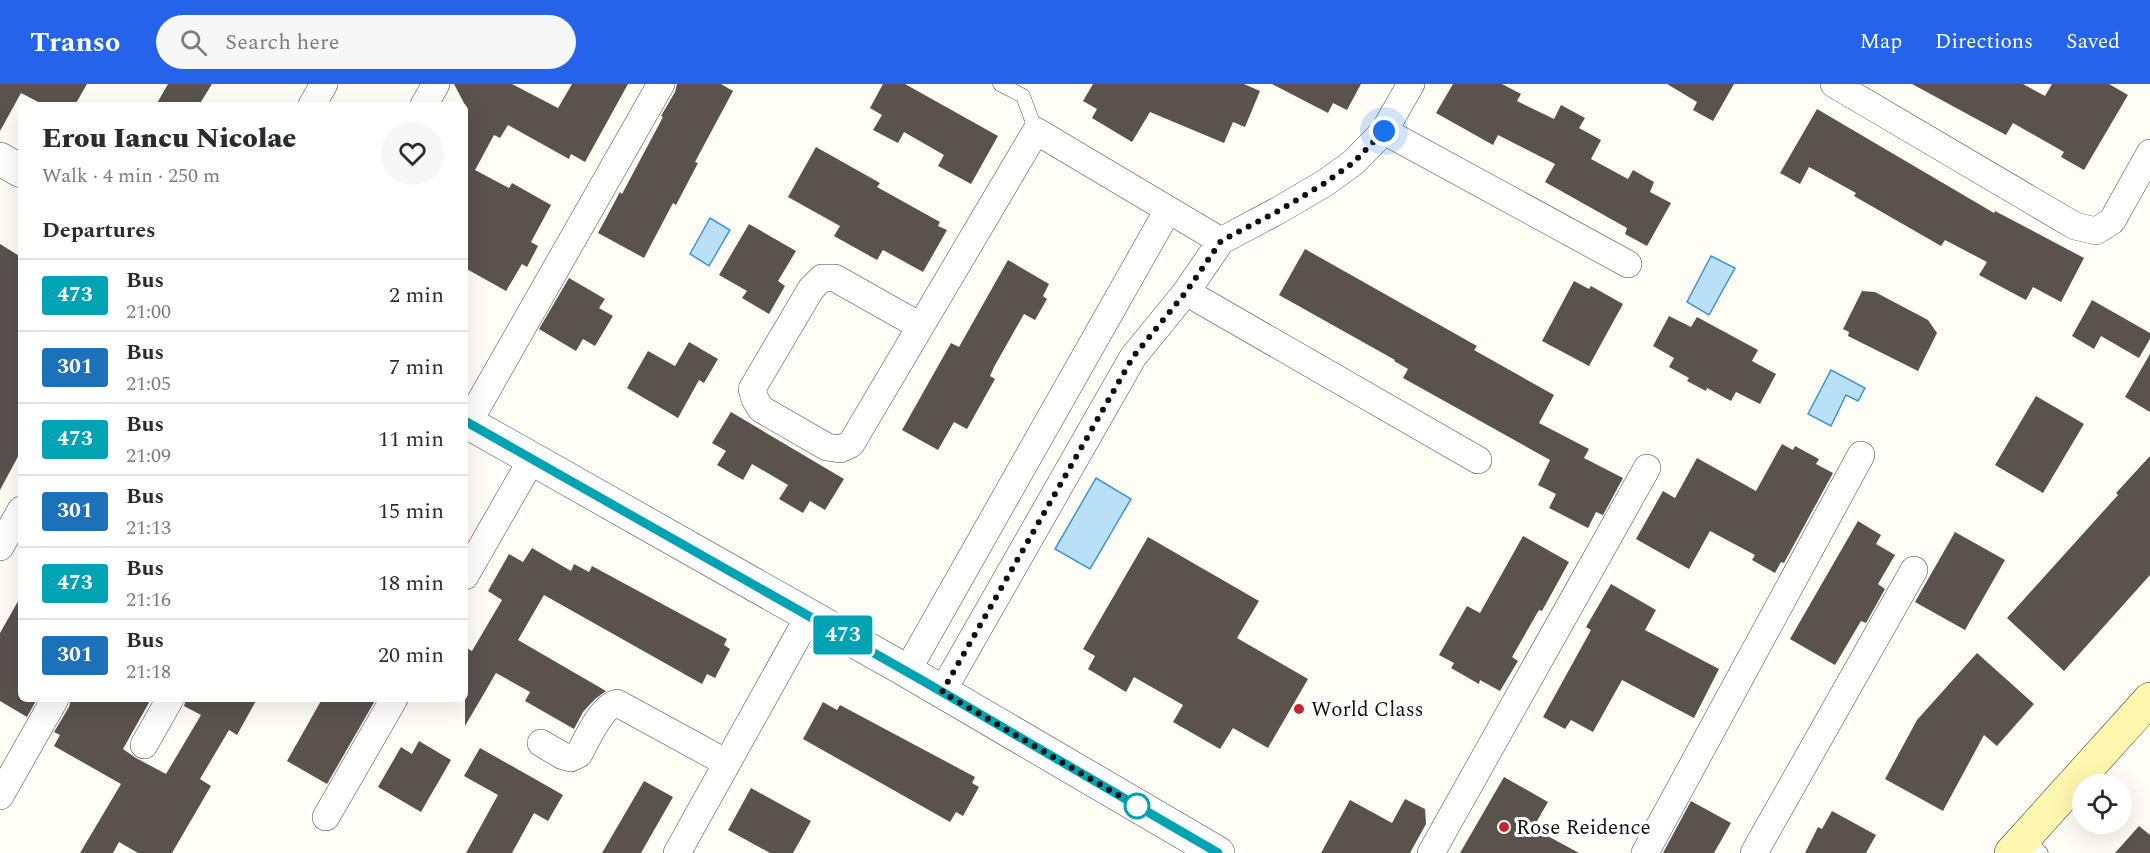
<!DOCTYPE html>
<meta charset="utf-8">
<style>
body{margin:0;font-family:Spectral,serif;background:#f7f7f7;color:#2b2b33;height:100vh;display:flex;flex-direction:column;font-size:22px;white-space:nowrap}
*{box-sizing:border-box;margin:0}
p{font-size:20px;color:#7c7c81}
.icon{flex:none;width:33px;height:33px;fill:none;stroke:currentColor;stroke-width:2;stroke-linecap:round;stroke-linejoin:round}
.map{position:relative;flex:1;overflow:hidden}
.panel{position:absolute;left:18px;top:18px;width:450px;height:600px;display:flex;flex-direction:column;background:#fff;border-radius:9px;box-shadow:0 6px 24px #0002}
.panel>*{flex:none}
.badge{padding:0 12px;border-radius:4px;font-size:21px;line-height:39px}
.fabs{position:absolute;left:2072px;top:690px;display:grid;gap:12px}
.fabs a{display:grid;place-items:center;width:60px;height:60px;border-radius:50%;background:#fff;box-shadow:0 6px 24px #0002;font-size:30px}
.you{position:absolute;width:30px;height:30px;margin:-15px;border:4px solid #fff;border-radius:50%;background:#1a73e8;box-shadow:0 0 0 9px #1a73e833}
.map>.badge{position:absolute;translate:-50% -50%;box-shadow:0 0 0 3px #fff}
h2{padding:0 24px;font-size:22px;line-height:54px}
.round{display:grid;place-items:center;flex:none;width:63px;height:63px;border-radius:32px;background:#f7f7f7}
.overview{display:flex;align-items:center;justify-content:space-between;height:102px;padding:0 24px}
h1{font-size:28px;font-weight:800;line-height:45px}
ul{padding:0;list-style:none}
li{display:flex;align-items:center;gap:18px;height:72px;padding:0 24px;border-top:2px solid #e1e1e2}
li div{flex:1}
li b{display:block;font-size:22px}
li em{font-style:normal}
li .badge{min-width:66px;font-weight:700;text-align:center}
header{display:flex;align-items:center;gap:36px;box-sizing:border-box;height:84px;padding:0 30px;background:#2563eb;color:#fff}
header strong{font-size:28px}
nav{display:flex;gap:33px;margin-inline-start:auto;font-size:21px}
.search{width:420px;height:54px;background:#f7f7f7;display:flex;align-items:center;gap:15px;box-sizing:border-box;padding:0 21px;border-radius:33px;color:#7c7c81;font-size:22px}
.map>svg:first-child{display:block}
</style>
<header>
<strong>Transo</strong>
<div class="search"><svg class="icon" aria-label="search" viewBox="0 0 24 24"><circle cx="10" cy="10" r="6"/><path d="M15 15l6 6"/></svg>Search here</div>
<nav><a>Map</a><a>Directions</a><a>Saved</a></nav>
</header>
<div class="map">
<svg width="2150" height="769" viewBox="0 0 2150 769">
<rect width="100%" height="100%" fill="#fffdf5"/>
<!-- water -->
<g fill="#b9e0f7" stroke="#3f96cf" stroke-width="1.5">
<path d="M710 134 730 146 709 182 690 170Z"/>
<path d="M1711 172 1735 184 1709 231 1687 218Z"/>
<path d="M1831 286 1865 304 1858 317 1846 311 1831 342 1808 330Z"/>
<path d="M1096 394 1131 415 1090 485 1055 465Z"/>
</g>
<!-- building -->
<g fill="#5a524d">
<path d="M0 0H87L75 21H44L21 9 0 47Z"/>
<path d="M168 0H212L199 21H156Z"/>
<path d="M454 0H512L558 24 572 0H628L585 78 571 70 569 75 508 41 500 54 494 51 475 86 509 104 512 99 551 121 531 158 538 162 527 183 522 180 506 207 465 184V21Z"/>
<path d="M677 0H721L733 7 695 78 698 79 676 121 673 119 644 174 598 149 620 108 622 110 663 33 661 32 675 8Z"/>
<path d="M883 0H905L998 52 971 100 938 82 944 71 904 48 898 59 873 46 882 31 870 24Z"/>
<path d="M1093 0H1244L1260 7 1245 43 1233 38 1224 59 1150 28 1132 58 1092 34 1097 25 1083 17Z"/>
<path d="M1272 0H1361L1347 26 1333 19 1328 29Z"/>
<path d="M1453 0H1502L1521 10 1517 17 1554 35 1561 21 1585 34 1579 44 1601 56 1591 75 1628 95 1633 86 1654 98 1650 108 1671 119 1647 162 1625 150 1627 144 1545 98 1555 80 1498 51 1493 61 1436 29Z"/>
<path d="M1667 0H1734L1713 37 1693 26 1697 18Z"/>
<path d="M1912 0H2023L2045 12 2052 0H2109L2128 11 2084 86 2061 73 2064 68 2013 39 2006 51Z"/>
<path d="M1817 25 1994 129 1995 127 2084 174 2061 218 2033 203 2026 216 1979 191 1987 178 1945 156 1941 162 1854 112 1856 109 1809 83 1800 100 1780 89Z"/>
<path d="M816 63 880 99 877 103 940 138 938 142 947 146 923 188 883 166 877 176 834 152 840 142 788 113Z"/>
<path d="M749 140 796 167 778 197 785 202 769 230 742 214 747 207 719 191Z"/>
<path d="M0 160 21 173V367L0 406Z"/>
<path d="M1305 165 1477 262 1474 266 1554 311 1539 339 1589 365 1584 374 1623 394 1603 431 1596 428 1588 444 1549 424 1556 410 1538 401 1550 376 1403 294 1408 285 1394 277 1395 276 1279 211Z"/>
<path d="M1008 176 1049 200 1043 212 1047 215 1035 236 1024 230 994 283 990 292 995 295 967 345 954 338 938 366 902 346 951 259 959 263Z"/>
<path d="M569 194 605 215 599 224 613 232 595 262 583 255 576 267 539 245Z"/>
<path d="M1574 197 1589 205 1591 202 1623 220 1589 282 1542 257Z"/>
<path d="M1862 207 1875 208 1928 236 1937 249 1918 287 1848 252 1849 248 1843 245Z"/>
<path d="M2092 216 2150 249V255L2139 274 2101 252 2094 265 2072 252Z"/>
<path d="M1669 232 1691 243 1697 233 1758 266 1752 277 1776 290 1760 320 1736 308 1731 317 1707 304 1706 307 1687 297 1689 294 1669 283 1674 274 1653 262Z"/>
<path d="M689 258 718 275 704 299 699 296 678 334 627 304 648 267 675 282Z"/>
<path d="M2150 270V328L2125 313Z"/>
<path d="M2036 312 2084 340 2043 409 1995 381Z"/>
<path d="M731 328 844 395 825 426 810 417 803 429 779 415 788 401 752 380 743 396 717 381 726 367 712 359Z"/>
<path d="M1782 360 1793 366 1795 362 1819 375 1816 380 1833 389 1784 479 1781 478 1775 489 1752 476 1755 471 1710 447 1689 485 1636 455 1663 407 1675 414 1697 374 1756 407Z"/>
<path d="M2150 372V491L2064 587 2007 534 2118 411 2116 409Z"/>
<path d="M1858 437 1881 451 1876 460 1895 471 1878 500 1885 505 1866 539 1861 537 1835 581 1790 555Z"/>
<path d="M1955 448 2005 476 1965 546 1915 518Z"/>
<path d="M1523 452 1569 478 1542 527 1539 526 1512 573 1518 577 1500 607 1480 596 1479 600 1451 584 1454 579 1439 571 1467 522 1480 529Z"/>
<path d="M1148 453 1259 517 1237 554 1308 595 1268 664 1233 644 1220 665 1173 638 1183 621 1134 593 1126 608 1088 585 1095 572 1083 565Z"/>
<path d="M532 464 571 487 574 480 589 488 592 482 727 555 724 561 730 565 715 594 707 590 702 600 544 511 518 556 606 607 595 615 583 628 574 645 525 617 530 608 496 589 465 642V563L472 567 502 516 488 507 509 470 523 478Z"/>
<path d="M1611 500 1656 526 1645 546 1719 585 1694 634 1622 596 1593 648 1571 636 1565 645 1543 633 1591 546 1586 543Z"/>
<path d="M21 512V615H37L27 633 0 617V549Z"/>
<path d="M1977 569 2034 620 1997 662 1984 651 1943 727 1885 695 1917 636Z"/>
<path d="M71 615H151L123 665 136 674 166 690 201 631 184 622 186 615H257L237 651 229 646 200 695 211 702 172 769H138L119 758 113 769H80L121 700 54 662 60 651 54 648 69 623Z"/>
<path d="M322 615H376L327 700 287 677Z"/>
<path d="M823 618 837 626 840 621 975 693 972 699 979 703 963 732 956 728 950 738 803 655Z"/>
<path d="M419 657 451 676 421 728 378 703 401 663 412 670Z"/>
<path d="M480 664 563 711 548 737 534 729 512 769H466L498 711 464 692Z"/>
<path d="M1504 693 1548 718 1533 744 1579 769H1460Z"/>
<path d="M644 697 673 713 641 769H602Z"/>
<path d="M751 704 811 737 793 769H770L728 746Z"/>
<path d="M1405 715 1425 725 1426 740 1410 769H1321L1350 716 1392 739Z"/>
<path d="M1691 717 1731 739 1714 769H1663Z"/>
<path d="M1832 727 1876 751 1866 769H1805L1818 743 1822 745Z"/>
<path d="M2139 742 2150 751V769H2115Z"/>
</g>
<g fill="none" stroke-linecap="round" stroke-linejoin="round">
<!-- service casing -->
<g stroke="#444" stroke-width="15">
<g id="service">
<path d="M1000 0 1023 12 1036 47"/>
<path d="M2025 754 2041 769"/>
</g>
</g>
<!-- minor casing -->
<g stroke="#444" stroke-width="28">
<g id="minor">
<path d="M1834 0 2075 142 2096 147 2112 137 2150 69"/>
<path d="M312 21 324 0"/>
<path d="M424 21 436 0"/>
<path d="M1384 47 1628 180"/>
<path d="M1186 208 1478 376"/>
<path d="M920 242 835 194H822L811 205 752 305 755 315 761 325 827 363 840 365 851 360 1036 47 1221 157"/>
<path d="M468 339 661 0"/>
<path d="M0 463 21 426"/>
<path d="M465 492 532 375"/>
<path d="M907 587 1168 126"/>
<path d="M942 608 1133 273 1186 208 1221 157 1279 126 1325 99 1354 78 1384 47 1411 0"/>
<path d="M541 659 563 672 571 674 579 670C587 655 601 623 617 619L727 679"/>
<path d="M144 661 170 615"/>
<path d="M0 712 55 615"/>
<path d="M326 733 394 615"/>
<path d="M677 769 809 532"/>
<path d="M1431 769 1647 384"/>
<path d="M1645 769 1861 371"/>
<path d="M1754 769 1914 486"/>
</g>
</g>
<!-- tertiary casing -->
<g stroke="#444" stroke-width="34">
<g id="tertiary">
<path d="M0 75 21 87"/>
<path d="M465 337 907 587 1218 769"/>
</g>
</g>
<!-- secondary casing -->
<g stroke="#333" stroke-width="34">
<path id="secondary" d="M2011 769 2150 615"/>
</g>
<!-- service -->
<use href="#service" stroke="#fff" stroke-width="14"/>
<!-- minor -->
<use href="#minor" stroke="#fff" stroke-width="27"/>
<!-- tertiary -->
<use href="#tertiary" stroke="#fff" stroke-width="33"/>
<!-- secondary -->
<use href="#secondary" stroke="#fff6b0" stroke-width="33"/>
</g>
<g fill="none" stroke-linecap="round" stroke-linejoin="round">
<!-- line casing -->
<g stroke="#fff" stroke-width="14">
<path id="line" d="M465 337 925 598 1218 769"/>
</g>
<!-- line -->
<use href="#line" stroke="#00a3b4" stroke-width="9"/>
<!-- walk -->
<path stroke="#111" stroke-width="6" stroke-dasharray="0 10.8" d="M1137 722 942 608 1133 273 1186 208 1221 157 1280 126 1325 99 1354 78 1384 47"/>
</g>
<!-- markers -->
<g fill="#c4262e" stroke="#fff" stroke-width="2">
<circle cx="1299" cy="625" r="6"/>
<circle cx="1504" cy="743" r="6"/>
</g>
<circle fill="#fff" stroke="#00a3b4" stroke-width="3" cx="1137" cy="722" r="12"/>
<g text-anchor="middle" stroke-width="6" stroke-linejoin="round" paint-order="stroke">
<!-- poi labels -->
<g font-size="21" fill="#111" stroke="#fff" text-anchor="start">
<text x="1311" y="632">World Class</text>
<text x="1516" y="750">Rose Reidence</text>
</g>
</g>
</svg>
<div class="fabs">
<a><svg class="icon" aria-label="locate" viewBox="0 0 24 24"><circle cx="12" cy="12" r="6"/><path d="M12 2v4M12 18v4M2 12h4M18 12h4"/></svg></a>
</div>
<div class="you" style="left:1384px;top:47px"></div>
<b class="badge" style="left:843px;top:551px;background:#00a3b4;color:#fff">473</b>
<section class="panel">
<div class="overview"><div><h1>Erou Iancu Nicolae</h1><p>Walk · 4 min · 250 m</p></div><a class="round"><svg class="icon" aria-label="heart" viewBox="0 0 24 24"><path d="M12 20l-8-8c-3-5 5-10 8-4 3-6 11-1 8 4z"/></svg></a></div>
<h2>Departures</h2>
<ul>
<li><span class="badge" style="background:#00a3b4;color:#fff">473</span><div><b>Bus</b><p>21:00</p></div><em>2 min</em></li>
<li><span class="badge" style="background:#1d71b8;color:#fff">301</span><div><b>Bus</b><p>21:05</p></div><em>7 min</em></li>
<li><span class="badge" style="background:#00a3b4;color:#fff">473</span><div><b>Bus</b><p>21:09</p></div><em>11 min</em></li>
<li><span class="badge" style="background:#1d71b8;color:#fff">301</span><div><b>Bus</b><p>21:13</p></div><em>15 min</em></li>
<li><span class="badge" style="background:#00a3b4;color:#fff">473</span><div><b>Bus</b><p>21:16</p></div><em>18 min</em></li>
<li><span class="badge" style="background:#1d71b8;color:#fff">301</span><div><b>Bus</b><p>21:18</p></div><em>20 min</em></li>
</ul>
</section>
</div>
